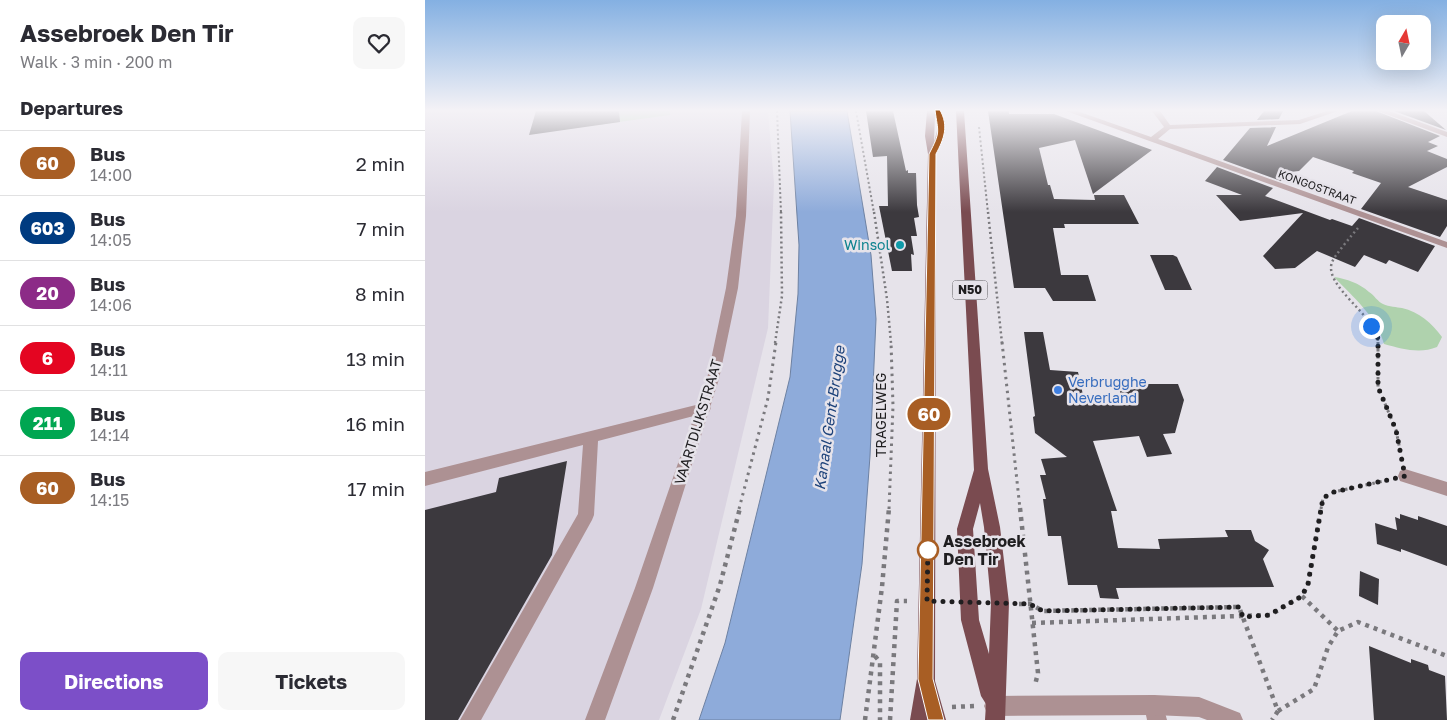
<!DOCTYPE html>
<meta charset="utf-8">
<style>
body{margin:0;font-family:"Golos Text",sans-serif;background:#f7f7f7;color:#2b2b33;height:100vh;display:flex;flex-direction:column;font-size:19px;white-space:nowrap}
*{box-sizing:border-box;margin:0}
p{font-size:16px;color:#7c7c81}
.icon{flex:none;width:28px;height:28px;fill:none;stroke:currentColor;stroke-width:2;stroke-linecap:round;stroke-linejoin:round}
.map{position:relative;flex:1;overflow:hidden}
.side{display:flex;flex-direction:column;background:#fff;width:425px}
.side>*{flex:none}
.badge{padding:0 10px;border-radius:16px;font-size:18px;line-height:32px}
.needle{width:32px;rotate:9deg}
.fabs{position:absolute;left:951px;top:15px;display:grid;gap:10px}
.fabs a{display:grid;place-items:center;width:55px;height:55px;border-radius:10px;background:#fff;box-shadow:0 5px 20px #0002;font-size:25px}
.you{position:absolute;width:25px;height:25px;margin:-12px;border:4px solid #fff;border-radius:50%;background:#1a73e8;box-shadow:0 0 0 8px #1a73e833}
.map>.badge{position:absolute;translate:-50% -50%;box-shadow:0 0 0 2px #fff}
h2{padding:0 20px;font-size:19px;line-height:45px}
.round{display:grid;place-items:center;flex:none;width:52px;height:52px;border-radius:10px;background:#f7f7f7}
.overview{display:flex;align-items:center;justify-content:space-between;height:85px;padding:0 20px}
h1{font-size:24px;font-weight:700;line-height:38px}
.button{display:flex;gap:10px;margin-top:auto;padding:10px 20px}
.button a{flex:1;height:58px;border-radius:10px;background:#7c4fc8;color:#fff;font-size:20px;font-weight:700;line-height:58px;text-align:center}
.button a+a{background:#f7f7f7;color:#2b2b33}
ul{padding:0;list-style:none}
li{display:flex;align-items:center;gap:15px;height:65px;padding:0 20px;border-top:1px solid #e1e1e2}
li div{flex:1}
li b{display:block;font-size:19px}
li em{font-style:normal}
li .badge{min-width:55px;font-weight:700;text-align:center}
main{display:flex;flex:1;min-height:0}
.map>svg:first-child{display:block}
</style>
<main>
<section class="side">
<div class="overview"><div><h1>Assebroek Den Tir</h1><p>Walk · 3 min · 200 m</p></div><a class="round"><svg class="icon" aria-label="heart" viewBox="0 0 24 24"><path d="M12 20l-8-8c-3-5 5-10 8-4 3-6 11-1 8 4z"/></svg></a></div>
<h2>Departures</h2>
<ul>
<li><span class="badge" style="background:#a85e24;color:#fff">60</span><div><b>Bus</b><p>14:00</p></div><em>2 min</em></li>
<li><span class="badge" style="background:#003b80;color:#fff">603</span><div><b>Bus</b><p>14:05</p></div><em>7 min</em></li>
<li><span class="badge" style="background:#8c2b87;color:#fff">20</span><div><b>Bus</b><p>14:06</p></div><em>8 min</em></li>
<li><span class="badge" style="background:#e40521;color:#fff">6</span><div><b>Bus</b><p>14:11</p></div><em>13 min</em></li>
<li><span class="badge" style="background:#00a651;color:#fff">211</span><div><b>Bus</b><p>14:14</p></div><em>16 min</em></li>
<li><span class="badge" style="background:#a85e24;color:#fff">60</span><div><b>Bus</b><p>14:15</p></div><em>17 min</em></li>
</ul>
<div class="button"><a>Directions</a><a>Tickets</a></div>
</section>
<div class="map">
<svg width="1022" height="720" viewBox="0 0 1022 720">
<rect width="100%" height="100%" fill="#e6e3ea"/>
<!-- built -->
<path fill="#dad4e1" d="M0 111H343L349 183 343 328 276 609 234 720H0Z"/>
<!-- green -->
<g fill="#afd2ad">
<path d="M174 111H245V115L172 125Z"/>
<path d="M909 277C922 279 934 283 944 292 949 295 953 302 958 304 964 307 972 307 977 308 994 312 1007 323 1017 337L1012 347C995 354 977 349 959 344 952 317 928 297 909 277Z"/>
</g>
<!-- water -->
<path fill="#8eabda" stroke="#6d81a2" d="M365 111H422L446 255 451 319 445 456 437 564 415 720H274L300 643 365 377 373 294 374 245Z"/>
<!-- building -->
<g fill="#3c393e">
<path d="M111 111H194L195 122 104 135Z"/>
<path d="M441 111H468L481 171 483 170V173H491L492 205 494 217 489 218 492 236H486L489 255 486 254 487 271H467L454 206H463L462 156 448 157Z"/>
<path d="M563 111H584V114H629L727 150 668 194 650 140 614 148 623 185H625L629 199 670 200 669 195H699L714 224H639L640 228H628L636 275H663L671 301H628L620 288H589Z"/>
<path d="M839 111H858L854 119 832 120Z"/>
<path d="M927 111H951L1015 136 1003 142 1013 146 1002 151 1022 159V167L983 187 1022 200V226L1015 237 936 209 956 183 927 173 929 171 888 157 874 171 865 172 856 181 798 160 825 128 851 127 842 146Z"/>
<path d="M969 111H999L1021 130Z"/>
<path d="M792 167 848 188 840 196 905 220 907 219 927 226 934 218 1010 246 993 272 964 260 961 264 939 255 930 267 892 251 870 268 850 269 838 256 878 213 815 221 791 195H817L780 181Z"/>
<path d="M725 255H748L752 257 767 290H740Z"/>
<path d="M599 332H618L625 370 653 372 658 395 696 396 693 384H753L759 400 750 433 738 434 747 454 722 457 714 436 668 441 692 511H686L693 548 735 549 733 539 803 537 800 530H826L830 541 844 550 838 559 849 587 691 588 694 599 675 598 672 585H643L636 536H623L618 499H621L615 475H621L616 459 642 457 610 433 608 417 610 416Z"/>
<path d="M142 461 127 555 33 720H0V510L71 492 74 478Z"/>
<path d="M975 514 993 520V516L1022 526V566L976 549V552L952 544 950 523 972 530 970 517 975 519Z"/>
<path d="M935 571 954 579 953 605 934 596Z"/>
<path d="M944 646 986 663V659L1003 665 1004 670 1020 676 1022 720H949Z"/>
</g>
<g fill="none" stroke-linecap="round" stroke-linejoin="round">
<!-- path-far3 -->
<g stroke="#7a797d" stroke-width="2" stroke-dasharray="2 2.5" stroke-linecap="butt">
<path d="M352 111 356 213"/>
<path d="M431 111 449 213"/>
<path d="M554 127 563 213"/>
</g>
<!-- path-far2 -->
<g stroke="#7a797d" stroke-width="2.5" stroke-dasharray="2 3" stroke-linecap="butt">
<path d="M449 212 462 299 466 343"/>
<path d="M563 212 577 343"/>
<path d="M933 228C927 235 910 255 907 262 898 287 953 316 953 343"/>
<path d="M350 343 357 296 356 212"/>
</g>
<!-- path-far1 -->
<g stroke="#7a797d" stroke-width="3" stroke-dasharray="2.5 4.5" stroke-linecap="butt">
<path d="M577 342 595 509"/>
<path d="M953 342V387L971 430 977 460"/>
<path d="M314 509 343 398 351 342"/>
<path d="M464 509 468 406 466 342"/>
<path d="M896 509 898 498 909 492 963 480"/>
</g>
<!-- path -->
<g stroke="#7a797d" stroke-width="4.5" stroke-dasharray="4 5" stroke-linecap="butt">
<path d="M595 508 613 673 610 685"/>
<path d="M877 596 913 631"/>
<path d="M594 604H605L618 611 814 607 853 711 847 720"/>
<path d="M607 623 845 615 877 596 883 584 896 508"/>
<path d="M450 656 455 662V720"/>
<path d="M527 707 549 706"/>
<path d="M853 711 889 689 903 647 913 631 933 622 1022 656"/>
<path d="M248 720 295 585 315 508"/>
<path d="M440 720 457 587 464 508"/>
<path d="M465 720 472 601H482"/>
</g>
<!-- service -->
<g fill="#ad9193" fill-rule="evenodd">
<path d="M279 403 284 404 286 408 284 412 173 441 169 515 167 520 56 720H35L153 514 158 445 0 486V472Z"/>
<path d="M729 695 736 698 742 720H722L719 705 722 698Z"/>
</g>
<!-- minor -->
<g fill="#ad9193" fill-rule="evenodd">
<path d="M317 111H325L321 216 313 288 294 379 228 588 180 720H160L210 588 282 379 301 288 311 216Z"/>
<path d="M641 111H652L726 137 739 127 727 111H735L745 125 874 120 902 111H913L875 124 745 129 733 139 1022 242V248Z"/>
<path d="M953 111H964L1022 132V137Z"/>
<path d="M980 469 1022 482V496L975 481 973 476 975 471Z"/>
<path d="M729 695 774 697 815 713 818 720H782L774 717 729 715 569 716 562 713 559 706 562 699 569 696Z"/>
</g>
<!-- primary -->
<g fill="#7a4b50" fill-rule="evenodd">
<path d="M502 111H516C524 126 519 139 511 154L510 681 521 720H485L492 679 503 154 500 136ZM510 114 513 127 509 142Z"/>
<path d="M531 111H539L563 469 575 527 584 603 580 720H560L561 704 556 696 536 620 532 529 549 470ZM555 503 559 527 566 603 564 654 554 620 548 529Z"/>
</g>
</g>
<!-- sky -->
<linearGradient id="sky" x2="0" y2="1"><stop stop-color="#84b0e2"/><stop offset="0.52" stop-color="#f4f2f6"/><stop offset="1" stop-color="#f4f2f6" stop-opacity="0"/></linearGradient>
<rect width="1022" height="212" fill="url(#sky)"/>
<!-- line -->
<path fill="#a85e24" stroke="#fff" d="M510 110H515C524 126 519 139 511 154L508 679 519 720H503L493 679 504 154C516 131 513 133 510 110Z"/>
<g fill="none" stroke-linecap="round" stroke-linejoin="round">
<!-- walk -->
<path stroke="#1f1e20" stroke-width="5" stroke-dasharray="0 9" d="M503 550V543L502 601 605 604 618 611 814 607 818 617 844 615 877 596 883 584 898 498 909 492 980 476 971 430 953 387V338L946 326"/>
</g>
<!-- markers -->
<circle fill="#0f9aa8" stroke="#e6e3ea" stroke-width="2" cx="475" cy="245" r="5"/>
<circle fill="#3f7fe0" stroke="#e6e3ea" stroke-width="2" cx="633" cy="390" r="5"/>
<circle fill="#fff" stroke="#a85e24" stroke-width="2.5" cx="503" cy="550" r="10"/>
<g text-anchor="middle" stroke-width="5" stroke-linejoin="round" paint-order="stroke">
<!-- far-street labels -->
<g font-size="11" fill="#1f1e20" stroke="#e6e3ea">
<text transform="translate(892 187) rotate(20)" y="4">KONGOSTRAAT</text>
</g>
<!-- shield labels -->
<rect fill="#e6e3ea" stroke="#5b595d" stroke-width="1" x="527.5" y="280.5" width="35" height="19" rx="4"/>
<g font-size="12" font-weight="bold" fill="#1f1e20">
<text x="545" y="294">N50</text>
</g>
<!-- culture labels -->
<g font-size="14" fill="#0d838f" stroke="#e6e3ea" text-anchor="end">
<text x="465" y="250">Winsol</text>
</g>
<!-- shop labels -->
<g font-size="14" fill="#366cbe" stroke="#e6e3ea" text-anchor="start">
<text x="643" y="387">Verbrugghe<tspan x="643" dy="16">Neverland</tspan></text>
</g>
<!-- street labels -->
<g font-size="14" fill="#1f1e20" stroke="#e6e3ea">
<text transform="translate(456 415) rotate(-90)" y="5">TRAGELWEG</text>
<text transform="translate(273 422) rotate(-73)" y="5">VAARTDIJKSTRAAT</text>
</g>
<!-- water labels -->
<g font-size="15" font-style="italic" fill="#1d427a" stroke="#e6e3ea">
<text transform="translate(405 418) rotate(-82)" y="5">Kanaal Gent-Brugge</text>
</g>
<!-- near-stop labels -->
<g font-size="16" font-weight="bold" fill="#1f1e20" stroke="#e6e3ea" text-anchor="start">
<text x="518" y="547">Assebroek<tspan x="518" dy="18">Den Tir</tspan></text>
</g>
</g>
</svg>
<div class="fabs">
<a><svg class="needle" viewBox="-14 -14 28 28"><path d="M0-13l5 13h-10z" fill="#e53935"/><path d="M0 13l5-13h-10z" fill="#7c7c81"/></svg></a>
</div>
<div class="you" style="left:946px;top:326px"></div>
<b class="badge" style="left:504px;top:414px;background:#a85e24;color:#fff">60</b>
</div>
</main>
